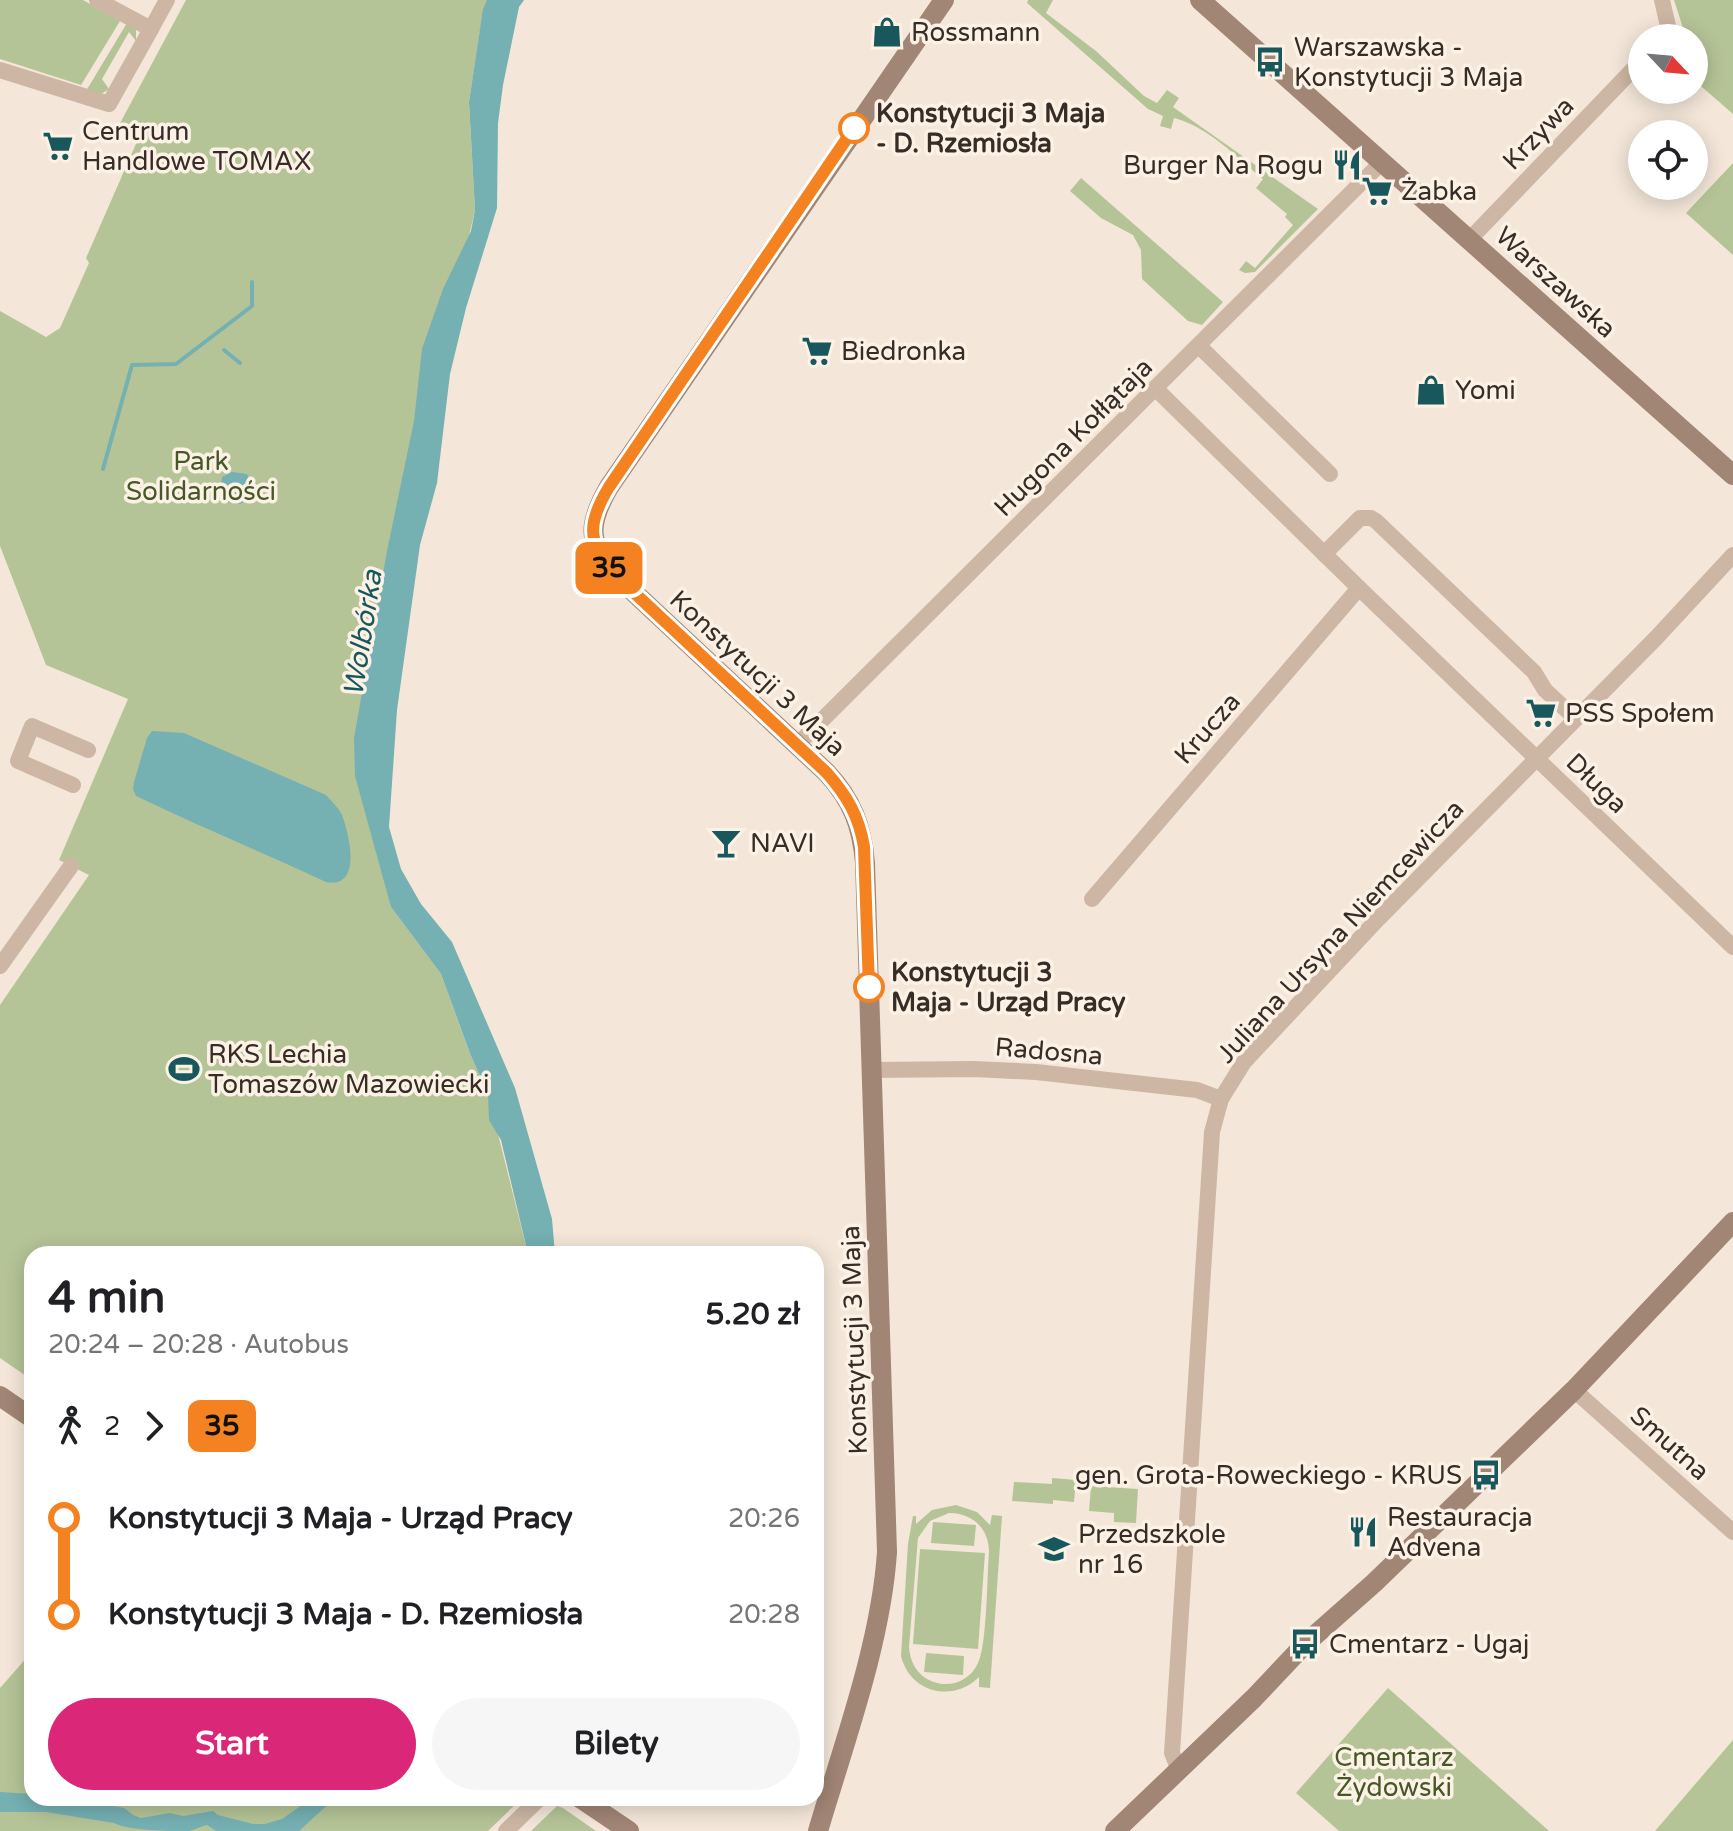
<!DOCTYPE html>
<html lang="pl">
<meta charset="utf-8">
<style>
body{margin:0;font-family:"Varela Round",sans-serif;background:#f6f6f6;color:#202124;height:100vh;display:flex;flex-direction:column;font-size:30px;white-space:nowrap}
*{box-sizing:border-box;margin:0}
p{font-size:26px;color:#757577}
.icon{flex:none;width:44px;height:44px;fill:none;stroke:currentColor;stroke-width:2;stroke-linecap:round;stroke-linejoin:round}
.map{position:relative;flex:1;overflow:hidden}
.panel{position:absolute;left:24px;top:1246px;width:800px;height:560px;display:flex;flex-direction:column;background:#fff;border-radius:24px;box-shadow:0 4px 20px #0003}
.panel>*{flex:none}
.badge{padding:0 16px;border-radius:12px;font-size:28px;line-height:52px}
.needle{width:52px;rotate:116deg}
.controls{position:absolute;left:1628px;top:24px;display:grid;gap:16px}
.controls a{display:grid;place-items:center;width:80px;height:80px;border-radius:50%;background:#fff;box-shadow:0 4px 20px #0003;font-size:40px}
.map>.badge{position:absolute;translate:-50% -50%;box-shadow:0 0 0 4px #fff}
.legs{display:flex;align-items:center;gap:12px;height:88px;padding:0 24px;font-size:26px}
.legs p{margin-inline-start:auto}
.headline{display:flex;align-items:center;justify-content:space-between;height:136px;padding:0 24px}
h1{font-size:44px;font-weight:700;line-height:60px}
.cta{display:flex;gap:16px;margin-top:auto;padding:16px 24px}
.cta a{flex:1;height:92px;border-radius:48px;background:#db2777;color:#fff;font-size:32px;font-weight:700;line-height:92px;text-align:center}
.cta a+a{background:#f6f6f6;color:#202124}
ul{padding:0 24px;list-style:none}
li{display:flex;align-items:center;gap:28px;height:96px;font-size:30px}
li i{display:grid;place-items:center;width:12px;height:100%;margin:0 10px;background:currentColor}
li i::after{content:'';width:20px;height:20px;margin:-10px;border:6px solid;border-radius:50%;background:#fff}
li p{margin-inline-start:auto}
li:first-child i{background:linear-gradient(#0000 50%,currentColor 0)}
li:last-child i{background:linear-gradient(currentColor 50%,#0000 0)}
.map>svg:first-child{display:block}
</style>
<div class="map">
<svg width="1733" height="1831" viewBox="0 0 1733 1831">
<rect width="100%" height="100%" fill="#f4e7d9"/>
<!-- green -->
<g fill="#b5c497" fill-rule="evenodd">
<path d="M0 0H83L120 21 81 85 0 59Z"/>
<path d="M186 0H488L480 31 469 102 475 210 362 702 391 907 441 974 471 1056 488 1094 528 1254H32V1380L0 1358V1005L89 875 59 860 128 699 46 665 0 546V311L46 337 60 328 89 263 86 258 139 137 118 127Z"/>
<path d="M1028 0H1053L1046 13 1096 51 1144 96 1157 103 1167 90 1179 98 1173 107 1318 209 1255 272 1245 273 1239 270 1246 261 1255 268 1293 225 1285 217 1287 214 1256 188 1263 179C1235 156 1210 128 1174 118L1171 129 1160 126 1163 116 1148 109 1027 3Z"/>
<path d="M1674 0H1733V114L1694 80V38H1679L1683 28Z"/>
<path d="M127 23 136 30V41L129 32 102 79 109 89 101 94 86 91Z"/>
<path d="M1733 163V255L1686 213Z"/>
<path d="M1081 178 1223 302 1202 325 1188 321 1142 279 1141 250 1133 235 1101 218 1070 191Z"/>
<path d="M1052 1478 1076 1480 1074 1502 1053 1500V1504L1012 1501 1014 1482 1052 1484Z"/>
<path d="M1091 1486 1138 1489 1136 1523 1114 1522V1513L1089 1511Z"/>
<path d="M956 1505 977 1512 990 1525 992 1515 1002 1516 990 1688 979 1687V1677C953 1703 910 1693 901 1656L908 1544 913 1516H916V1524L932 1510ZM949 1513C972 1513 989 1528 989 1552 987 1576 987 1645 978 1663 970 1681 949 1689 931 1681 917 1675 910 1662 909 1647L918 1538 930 1521Z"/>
<path d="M933 1522 976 1525 974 1546 931 1543Z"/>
<path d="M920 1549 985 1553 978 1649 913 1644Z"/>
<path d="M926 1653 964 1656 963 1675 924 1672Z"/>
<path d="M29 1655 32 1657V1798H522L488 1831H0V1688Z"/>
<path d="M1388 1688 1405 1703 1549 1831H1339L1296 1793Z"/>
<path d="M1733 1740V1831H1655Z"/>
<path d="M557 1806 563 1808 596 1831H531Z"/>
</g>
<!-- water -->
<g fill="#75b0b3">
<path d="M487 0H524L519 7 503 85 498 123 497 208 466 308 450 374 437 483 420 545 397 710 389 827 401 869 421 904 452 942 515 1088 552 1219 555 1254H528L501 1140 489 1120 488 1094 471 1056 441 974 391 907 355 776 354 738 387 551 414 421 422 349 443 289 471 231 475 210 469 102 483 9Z"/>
<path d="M232 472 247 474 253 488 250 499 240 504 225 502 220 492 222 477Z"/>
<path d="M152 731 184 733 326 795C331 801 339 808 342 815 349 834 363 889 326 882 263 853 199 826 136 796L133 789 134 782 147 738Z"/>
<path d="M0 1792 32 1794V1798H61L108 1805 124 1808 133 1815 141 1818 170 1813 183 1816 213 1811 218 1815 253 1824H265L282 1819 312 1798H335L299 1831H216L207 1825C201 1826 195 1830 189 1831 168 1831 131 1831 114 1823L46 1812H0Z"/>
</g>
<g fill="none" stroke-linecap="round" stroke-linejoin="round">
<!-- stream -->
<g stroke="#75b0b3" stroke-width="4">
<path d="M224 350 240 363"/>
<path d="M103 469 132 365 176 364 252 306V282"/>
</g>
<!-- street -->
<g stroke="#cdb7a4" stroke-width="16">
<path d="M1662 0 1668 26 1662 38"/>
<path d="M151 29 167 0"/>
<path d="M0 70 109 104 151 29 97 0"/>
<path d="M1469 240 1642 60"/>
<path d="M1199 346 1330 474"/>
<path d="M1156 389 1359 588 1733 947"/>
<path d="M1324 554 1360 518H1371L1376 521 1534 672 1545 690 1575 718"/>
<path d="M797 745 1382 162"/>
<path d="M73 785 18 761 32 726 88 750"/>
<path d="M1092 899 1359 588"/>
<path d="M0 966 71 866"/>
<path d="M871 1070 974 1069 1036 1072 1197 1090 1221 1099"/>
<path d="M1574 1390 1733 1532"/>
<path d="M1179 1770 1172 1753 1212 1132 1221 1099 1244 1062 1378 919 1656 638 1733 555"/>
<path d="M506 1831 540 1798"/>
</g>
<!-- secondary -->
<g stroke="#a18575" stroke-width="20">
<path d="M1200 0 1733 475"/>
<path d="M0 1396 32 1418"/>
<path d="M580 1798 629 1831"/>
<path d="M818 1831C844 1743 881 1643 887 1552L865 863C862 826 852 800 827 773L611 571C586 540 590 520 609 487L944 0"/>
<path d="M1115 1831 1254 1698 1305 1644 1374 1583 1574 1390 1733 1222"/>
</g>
</g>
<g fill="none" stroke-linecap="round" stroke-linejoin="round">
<!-- line-1 casing -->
<g stroke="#fff" stroke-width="18">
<path id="line-1" d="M854 128 609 487C589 520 586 540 611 571L827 773C847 796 859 816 864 847L869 987"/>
</g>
<!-- line-1 -->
<use href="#line-1" stroke="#f58220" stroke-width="12"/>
</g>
<!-- icons -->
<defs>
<g id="shop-bare" transform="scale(2.4)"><path d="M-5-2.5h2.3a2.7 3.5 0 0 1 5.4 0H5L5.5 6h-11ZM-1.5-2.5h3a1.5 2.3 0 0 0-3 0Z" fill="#18585d" stroke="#fbf1e5" stroke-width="2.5" paint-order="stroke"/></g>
<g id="bus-bare" transform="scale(2.4)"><path d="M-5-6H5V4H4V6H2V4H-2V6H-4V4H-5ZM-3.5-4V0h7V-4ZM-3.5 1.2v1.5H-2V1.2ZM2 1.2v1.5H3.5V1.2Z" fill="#18585d" stroke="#fbf1e5" stroke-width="2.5" paint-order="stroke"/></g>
<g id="supermarket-bare" transform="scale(2.4)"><path d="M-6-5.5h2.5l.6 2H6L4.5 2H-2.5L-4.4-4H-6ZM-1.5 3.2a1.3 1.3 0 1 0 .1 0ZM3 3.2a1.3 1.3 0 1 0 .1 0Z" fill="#18585d" stroke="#fbf1e5" stroke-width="2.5" paint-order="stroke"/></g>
<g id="restaurant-bare" transform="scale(2.4)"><path d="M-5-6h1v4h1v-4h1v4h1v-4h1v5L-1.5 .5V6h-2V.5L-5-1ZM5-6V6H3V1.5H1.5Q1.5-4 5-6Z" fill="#18585d" stroke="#fbf1e5" stroke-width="2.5" paint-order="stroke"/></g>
<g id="bar-bare" transform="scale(2.4)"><path d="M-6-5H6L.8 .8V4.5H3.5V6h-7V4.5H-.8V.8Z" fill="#18585d" stroke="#fbf1e5" stroke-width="2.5" paint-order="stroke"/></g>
<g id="stadium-bare" transform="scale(2.4)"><path d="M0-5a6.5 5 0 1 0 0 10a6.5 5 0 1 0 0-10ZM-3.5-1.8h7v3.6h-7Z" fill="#18585d" stroke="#fbf1e5" stroke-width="2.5" paint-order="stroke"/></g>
<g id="school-bare" transform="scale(2.4)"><path d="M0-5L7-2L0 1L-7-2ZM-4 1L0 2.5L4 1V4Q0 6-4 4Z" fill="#18585d" stroke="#fbf1e5" stroke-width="2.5" paint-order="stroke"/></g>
</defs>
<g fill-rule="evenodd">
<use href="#shop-bare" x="887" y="32"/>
<use href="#bus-bare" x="1270" y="62"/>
<use href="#supermarket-bare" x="58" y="146"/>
<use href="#restaurant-bare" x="1347" y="165"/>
<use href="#supermarket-bare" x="1377" y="191"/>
<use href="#supermarket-bare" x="817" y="351"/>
<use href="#shop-bare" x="1431" y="390"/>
<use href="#supermarket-bare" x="1541" y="713"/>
<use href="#bar-bare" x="726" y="843"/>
<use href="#stadium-bare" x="184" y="1069"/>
<use href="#bus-bare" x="1486" y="1475"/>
<use href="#restaurant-bare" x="1363" y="1532"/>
<use href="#school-bare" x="1054" y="1549"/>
<use href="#bus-bare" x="1305" y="1644"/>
</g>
<!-- markers -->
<g fill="#fff" stroke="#f58220" stroke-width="4">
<circle cx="854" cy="128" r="14"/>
<circle cx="869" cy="987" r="14"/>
</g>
<g text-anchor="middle" stroke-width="7" stroke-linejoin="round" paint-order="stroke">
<!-- poi labels -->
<g font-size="26" fill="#372c26" stroke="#fbf1e5" text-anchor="start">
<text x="911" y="41">Rossmann</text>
<text x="1294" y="56">Warszawska -<tspan x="1294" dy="30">Konstytucji 3 Maja</tspan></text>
<text x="82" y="140">Centrum<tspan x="82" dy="30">Handlowe TOMAX</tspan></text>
<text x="1323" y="174" text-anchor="end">Burger Na Rogu</text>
<text x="1401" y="200">Żabka</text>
<text x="841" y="360">Biedronka</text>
<text x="1455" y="399">Yomi</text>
<text x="1565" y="722">PSS Społem</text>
<text x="750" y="852">NAVI</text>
<text x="208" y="1063">RKS Lechia<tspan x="208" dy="30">Tomaszów Mazowiecki</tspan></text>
<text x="1462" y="1484" text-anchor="end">gen. Grota-Roweckiego - KRUS</text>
<text x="1387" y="1526">Restauracja<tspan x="1387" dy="30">Advena</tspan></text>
<text x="1078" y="1543">Przedszkole<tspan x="1078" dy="30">nr 16</tspan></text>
<text x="1329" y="1653">Cmentarz - Ugaj</text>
</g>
<!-- stop labels -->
<g font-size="26" font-weight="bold" fill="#372c26" stroke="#fbf1e5" text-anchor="start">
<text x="876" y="122">Konstytucji 3 Maja<tspan x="876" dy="30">- D. Rzemiosła</tspan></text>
<text x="891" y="981">Konstytucji 3<tspan x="891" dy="30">Maja - Urząd Pracy</tspan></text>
</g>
<!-- street labels -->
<g font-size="26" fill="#372c26" stroke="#fbf1e5">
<text transform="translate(1538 133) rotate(-46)" y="9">Krzywa</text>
<text transform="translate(1556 282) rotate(42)" y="9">Warszawska</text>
<text transform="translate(1073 437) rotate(-45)" y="9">Hugona Kołłątaja</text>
<text transform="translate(758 673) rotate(43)" y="9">Konstytucji 3 Maja</text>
<text transform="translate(1207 728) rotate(-49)" y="9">Krucza</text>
<text transform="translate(1597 783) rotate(44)" y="9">Długa</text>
<text transform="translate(1340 931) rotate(-47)" y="9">Juliana Ursyna Niemcewicza</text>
<text transform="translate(1049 1051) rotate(5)" y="9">Radosna</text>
<text transform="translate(854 1340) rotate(-92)" y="9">Konstytucji 3 Maja</text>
<text transform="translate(1670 1443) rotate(42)" y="9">Smutna</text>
</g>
<!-- park labels -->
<g font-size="26" fill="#465827" stroke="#fbf1e5">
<text x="201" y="470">Park<tspan x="201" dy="30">Solidarności</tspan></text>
<text x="1394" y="1766">Cmentarz<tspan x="1394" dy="30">Żydowski</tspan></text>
</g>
<!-- water labels -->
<g font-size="28" font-style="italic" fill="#18585d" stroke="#fbf1e5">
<text transform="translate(362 633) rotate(-81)" y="10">Wolbórka</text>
</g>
</g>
</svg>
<div class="controls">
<a><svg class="needle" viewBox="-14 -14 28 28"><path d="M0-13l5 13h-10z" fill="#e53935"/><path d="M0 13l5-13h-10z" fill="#757577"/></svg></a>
<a><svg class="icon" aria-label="locate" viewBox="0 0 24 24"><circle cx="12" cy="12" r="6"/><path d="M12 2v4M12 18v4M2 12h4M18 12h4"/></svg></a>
</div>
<b class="badge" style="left:609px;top:568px;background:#f58220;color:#111">35</b>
<section class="panel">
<div class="headline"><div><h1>4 min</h1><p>20:24 – 20:28 · Autobus</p></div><b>5.20 zł</b></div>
<div class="legs"><svg class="icon" aria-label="walk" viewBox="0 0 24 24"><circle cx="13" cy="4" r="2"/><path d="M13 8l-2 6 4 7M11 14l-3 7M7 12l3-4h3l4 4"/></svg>2<svg class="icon" aria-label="forward" viewBox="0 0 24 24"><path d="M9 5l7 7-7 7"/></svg><b class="badge" style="background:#f58220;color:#111">35</b></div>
<ul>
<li><i style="color:#f58220"></i><b>Konstytucji 3 Maja - Urząd Pracy</b><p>20:26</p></li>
<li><i style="color:#f58220"></i><b>Konstytucji 3 Maja - D. Rzemiosła</b><p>20:28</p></li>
</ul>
<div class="cta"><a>Start</a><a>Bilety</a></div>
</section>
</div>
